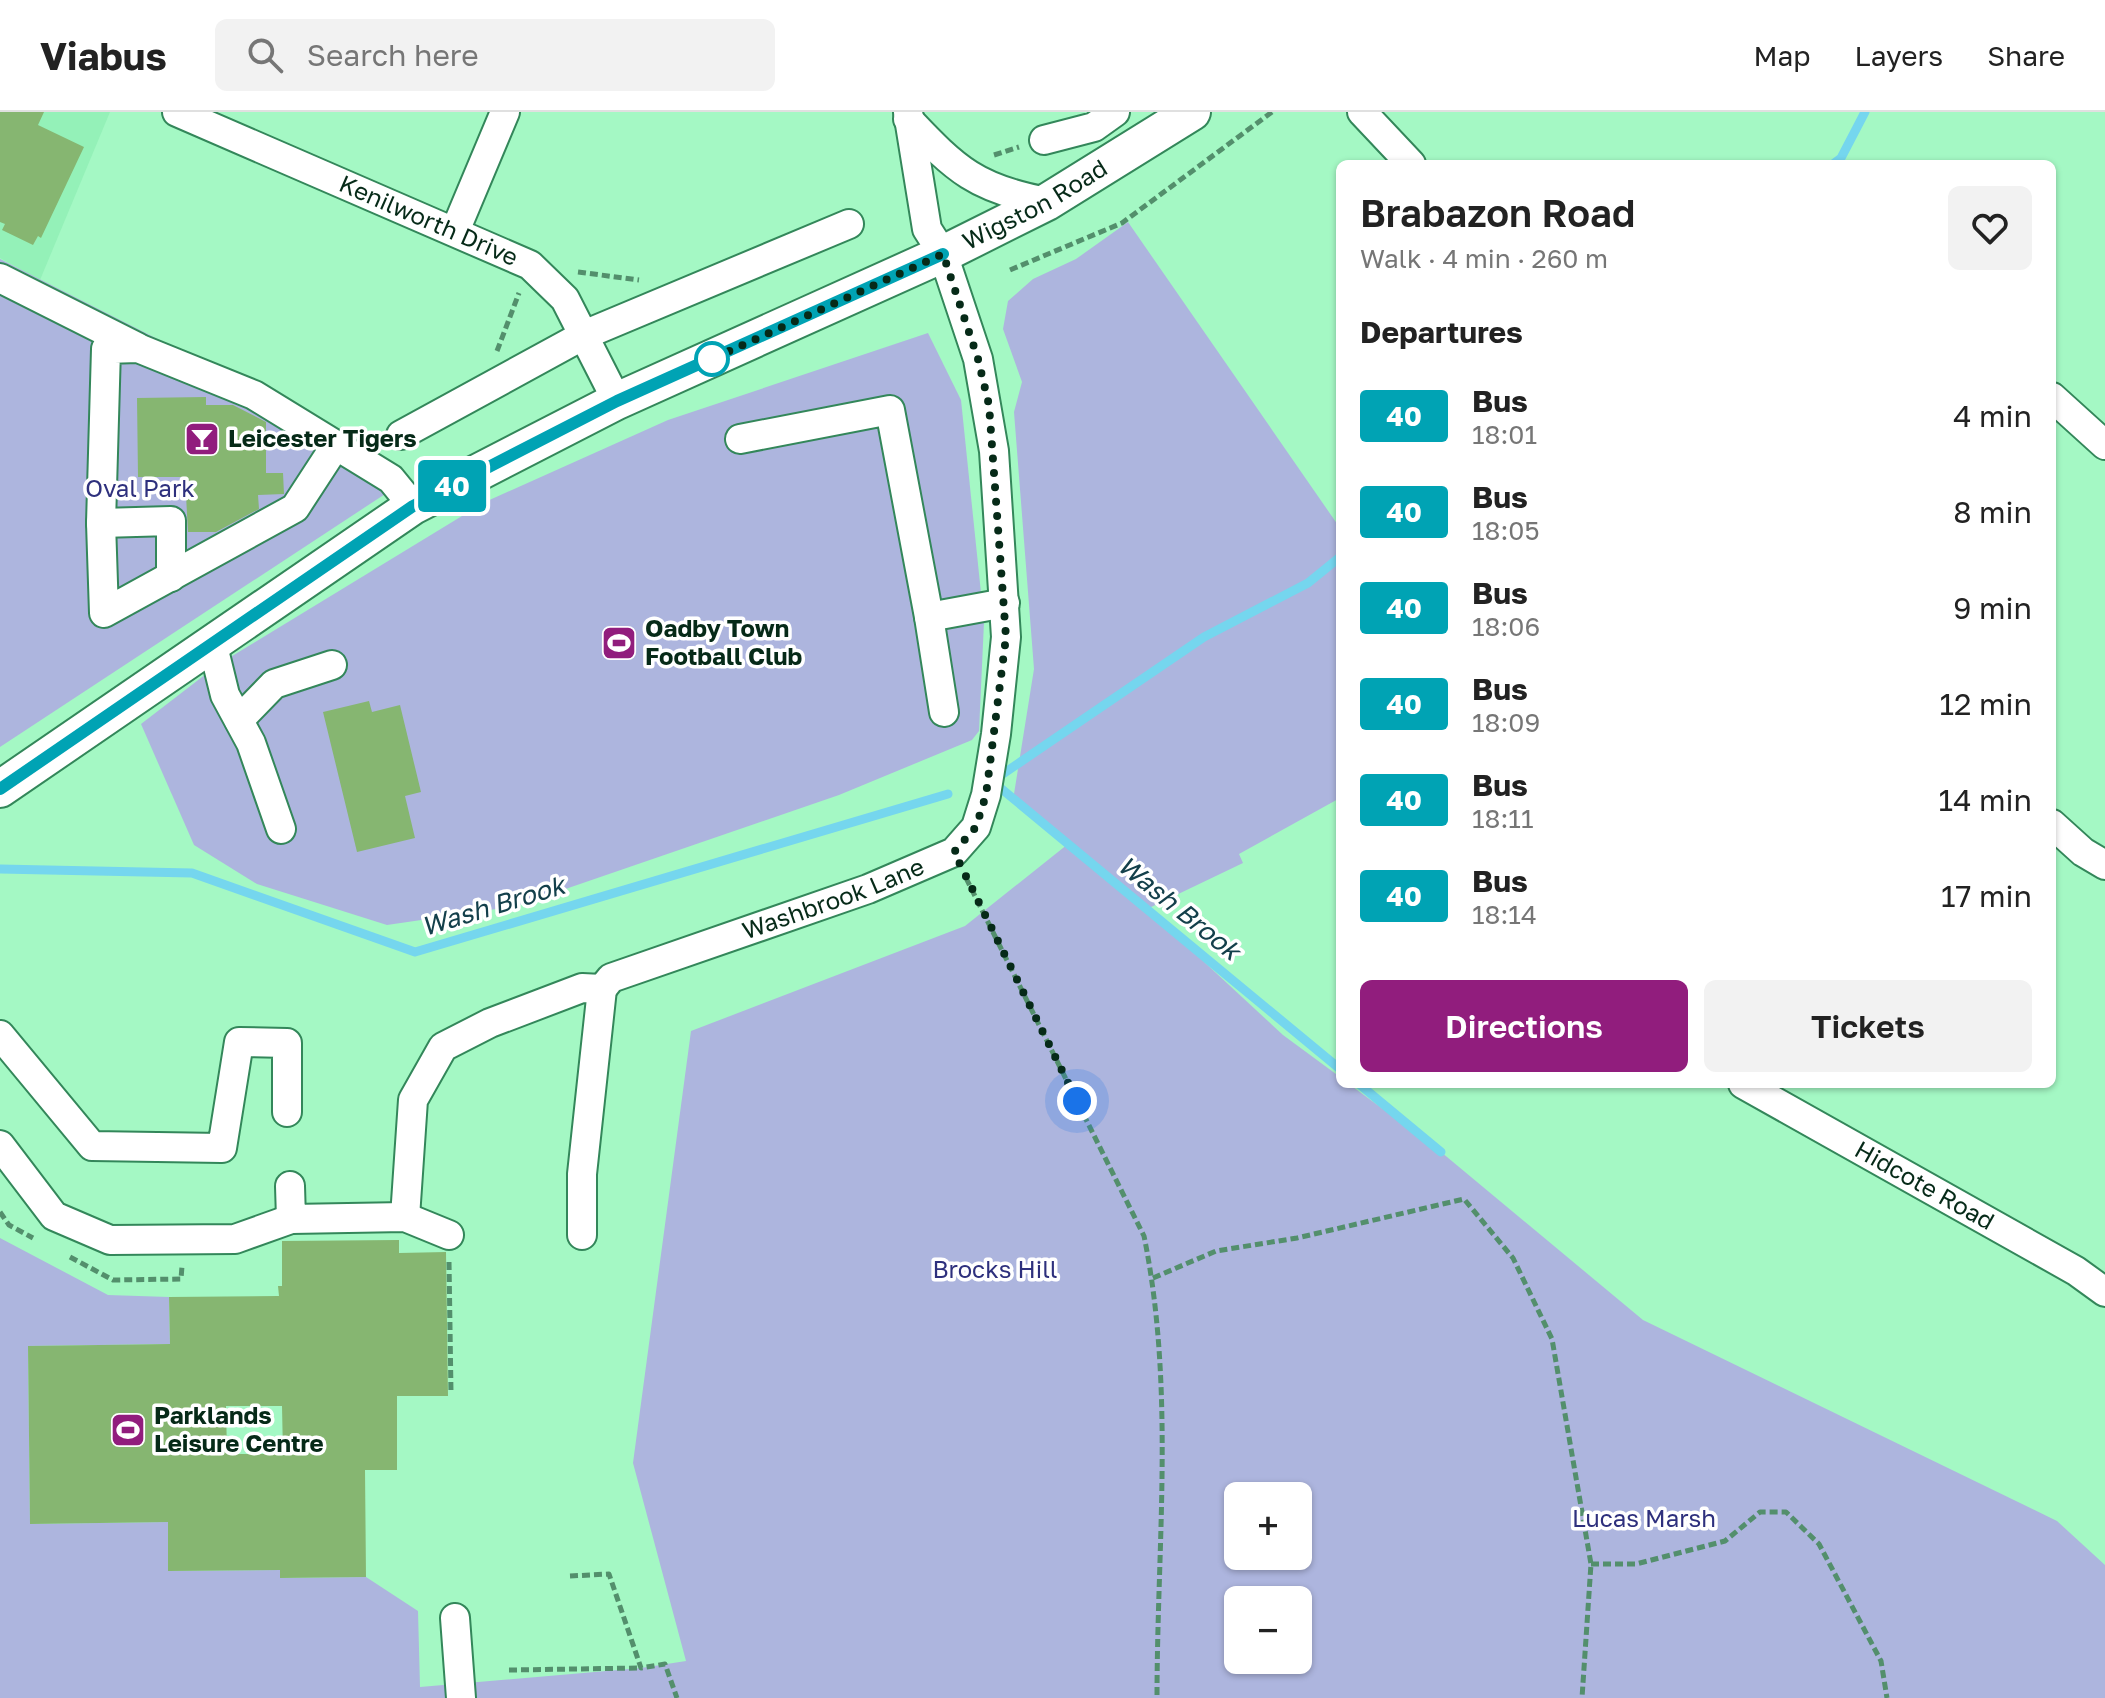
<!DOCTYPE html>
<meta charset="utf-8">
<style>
body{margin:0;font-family:"Golos Text",sans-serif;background:#f2f2f2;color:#222;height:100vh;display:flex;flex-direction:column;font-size:30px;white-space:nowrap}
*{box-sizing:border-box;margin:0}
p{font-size:26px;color:#767676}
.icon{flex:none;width:44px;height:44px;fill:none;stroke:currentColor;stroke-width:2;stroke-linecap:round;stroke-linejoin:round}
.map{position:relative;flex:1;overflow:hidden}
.details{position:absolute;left:1336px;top:48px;width:720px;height:928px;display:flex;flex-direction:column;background:#fff;border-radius:12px;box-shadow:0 2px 6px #0004}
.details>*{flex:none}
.badge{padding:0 16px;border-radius:6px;font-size:28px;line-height:52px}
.buttons{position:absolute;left:1224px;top:1370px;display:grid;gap:16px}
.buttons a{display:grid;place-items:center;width:88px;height:88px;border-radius:12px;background:#fff;box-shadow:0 2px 6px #0004;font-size:40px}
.you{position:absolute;width:40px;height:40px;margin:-20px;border:6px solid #fff;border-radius:50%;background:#1a73e8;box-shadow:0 0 0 12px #1a73e833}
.map>.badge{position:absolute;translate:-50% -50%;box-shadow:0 0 0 4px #fff}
h2{padding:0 24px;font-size:30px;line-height:72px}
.round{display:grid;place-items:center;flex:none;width:84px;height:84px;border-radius:12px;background:#f2f2f2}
.summary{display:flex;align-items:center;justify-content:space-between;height:136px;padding:0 24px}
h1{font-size:38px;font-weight:600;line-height:60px}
.cta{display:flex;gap:16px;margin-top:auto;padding:16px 24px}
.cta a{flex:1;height:92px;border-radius:12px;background:#911d7d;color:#fff;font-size:32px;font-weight:600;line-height:92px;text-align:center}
.cta a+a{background:#f2f2f2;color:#222}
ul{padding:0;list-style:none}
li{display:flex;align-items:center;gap:24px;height:96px;padding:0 24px}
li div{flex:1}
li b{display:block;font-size:30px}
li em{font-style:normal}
li .badge{min-width:88px;font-weight:700;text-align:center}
header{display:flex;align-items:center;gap:48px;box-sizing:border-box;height:112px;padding:0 40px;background:#fff;border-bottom:2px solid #e0e0e0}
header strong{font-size:38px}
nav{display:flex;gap:44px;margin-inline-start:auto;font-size:28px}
.search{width:560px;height:72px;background:#f2f2f2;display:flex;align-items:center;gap:20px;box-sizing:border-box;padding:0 28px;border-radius:12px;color:#767676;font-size:30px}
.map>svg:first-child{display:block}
</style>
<header>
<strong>Viabus</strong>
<div class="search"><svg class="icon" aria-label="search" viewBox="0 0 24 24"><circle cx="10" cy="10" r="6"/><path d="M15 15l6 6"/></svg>Search here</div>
<nav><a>Map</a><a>Layers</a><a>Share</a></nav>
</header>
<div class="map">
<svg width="2105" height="1586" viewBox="0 0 2105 1586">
<rect width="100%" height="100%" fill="#a4f8c4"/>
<!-- built -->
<path fill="#94f1b8" d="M0 0H110L40 168 0 146Z"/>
<!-- green -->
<g fill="#adb5de" fill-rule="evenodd">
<path d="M1128 110 1340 416V686L1239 742 1243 751 1147 797 1283 923 1340 965V972H1349L1441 1040 1643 1208 2057 1409 2105 1453V1586H0V1126L108 1183 169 1185 170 1232 28 1234 30 1412 168 1410 169 1459 280 1458 281 1466 366 1465 418 1499 420 1575 641 1556 686 1549 633 1351 691 919 965 814 1068 732 1014 682 1034 557 1014 300 1022 270 1003 217 1008 189 1033 167 1076 147ZM1238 1384H1298V1444H1238ZM1238 1488H1298V1548H1238Z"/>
<path d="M0 147 252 275 408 367 0 635Z"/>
<path d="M928 221 961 288 984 510 979 619 972 628 839 683 516 794 387 813 257 772 194 733 141 612 219 552 485 390 668 308Z"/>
</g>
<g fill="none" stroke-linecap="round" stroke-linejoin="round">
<!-- stream -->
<g stroke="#75d6ee" stroke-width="9">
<path d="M1833 52 1841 46 1865 0"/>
<path d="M994 668 1204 525 1308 471 1340 445"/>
<path d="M992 669 1340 957"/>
<path d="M0 757 192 761 415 840 948 682"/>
<path d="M1359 972 1441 1040"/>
</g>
</g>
<!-- building -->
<g fill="#86b671" fill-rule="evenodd">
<path d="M0 0H44L38 13 84 35 41 126 38 124 33 133 2 118 5 112 0 110Z"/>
<path d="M206 285V293H233L266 310V361H283L284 382 258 383 259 397 216 420H188L185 365H138L137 286Z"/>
<path d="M369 589 372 600 400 593 421 680 405 684 415 726 357 740 323 600Z"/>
<path d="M399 1128V1141L446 1140 448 1284H397V1358H365L366 1465 280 1466V1458L168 1459V1410L30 1412 28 1234 170 1232 169 1185 279 1184 278 1174H282V1129ZM226 1294H282L283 1342H227Z"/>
</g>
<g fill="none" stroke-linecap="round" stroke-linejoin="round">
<!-- minor casing -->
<g stroke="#33875a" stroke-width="32">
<g id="minor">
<path id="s1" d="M177 0 530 153 565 187 617 289"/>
<path d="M1362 0 1411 52"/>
<path d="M908 7C956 58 977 77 1047 90"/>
<path d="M1044 28 1094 15 1115 0"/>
<path d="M455 119 505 0"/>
<path d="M0 166 137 235"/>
<path d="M2052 285 2105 333"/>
<path d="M401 323 584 223 849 112"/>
<path d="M740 327 890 298 929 505 1005 491"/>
<path d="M336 333 295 396 104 501 101 411 106 237 138 236 254 283 391 367 413 394"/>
<path d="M101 411 171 409V465"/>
<path d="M929 505 944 600"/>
<path d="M212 530 225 583 251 631 281 717"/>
<path d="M239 608 274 572 332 553"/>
<path d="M2052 712 2083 740 2105 753"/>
<path id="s2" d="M602 877 611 866 868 777 954 740 976 715 986 683 996 622 1006 525 994 339 978 247 943 142 927 117 908 0"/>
<path d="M0 923 92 1034 222 1036 239 930 287 931V1000"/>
<path id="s3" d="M1743 972 2076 1159 2105 1180"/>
<path d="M0 1033 54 1104 110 1128 235 1127 291 1107"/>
<path d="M290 1074 291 1107 405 1105 449 1123"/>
<path d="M405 1105 413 988 443 935 490 911 582 876 602 877"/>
<path d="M582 1123V1062L602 877"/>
<path d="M455 1506 461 1586"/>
</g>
</g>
<!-- major casing -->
<g stroke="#33875a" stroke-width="40">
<g id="major">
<path id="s4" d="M0 677 413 394 617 289 943 142 1047 90 1192 0"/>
</g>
</g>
<!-- path -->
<g stroke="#538f6c" stroke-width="5" stroke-dasharray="8 4" stroke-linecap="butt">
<path d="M994 43 1019 35"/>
<path d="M1010 158 1122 111 1272 0"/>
<path d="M578 160 639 168"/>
<path d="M497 239 519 181"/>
<path d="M966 766 1144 1124C1175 1276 1157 1432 1157 1586"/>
<path d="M0 1100 9 1113 33 1126"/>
<path d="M70 1145 113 1168 181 1167 182 1154"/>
<path d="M449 1150 451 1281"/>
<path d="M1153 1166 1216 1139 1297 1126 1464 1087 1513 1146 1552 1227 1591 1452 1582 1586"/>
<path d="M1591 1452H1636L1725 1429 1760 1400H1786L1819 1432 1881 1549 1887 1586"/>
<path d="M570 1464 609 1462 641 1556 665 1552 677 1586"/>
<path d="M509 1558 641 1556"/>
</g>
<!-- minor -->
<use href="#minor" stroke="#fff" stroke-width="28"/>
<!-- major -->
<use href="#major" stroke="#fff" stroke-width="36"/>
</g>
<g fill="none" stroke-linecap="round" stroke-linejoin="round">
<!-- line casing -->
<g stroke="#fff" stroke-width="18">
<path id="line" d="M0 677 413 394 617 289 943 142"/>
</g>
<!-- line -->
<use href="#line" stroke="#00a3b4" stroke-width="12"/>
<!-- walk -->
<path stroke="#062a18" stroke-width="8" stroke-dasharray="0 14.4" d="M712 247 701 252 943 142 978 247 989 293 1006 525 986 683 976 715 954 740 1077 989"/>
</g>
<!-- icons -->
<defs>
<g id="bar-square" transform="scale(1.8)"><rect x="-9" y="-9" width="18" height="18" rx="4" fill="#911d7d" stroke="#fff"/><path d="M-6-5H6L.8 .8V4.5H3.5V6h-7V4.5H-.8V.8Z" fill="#fff"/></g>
<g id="stadium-square" transform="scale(1.8)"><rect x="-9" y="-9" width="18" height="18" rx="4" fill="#911d7d" stroke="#fff"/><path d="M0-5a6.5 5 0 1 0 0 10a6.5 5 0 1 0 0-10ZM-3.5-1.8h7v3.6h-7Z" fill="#fff"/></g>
</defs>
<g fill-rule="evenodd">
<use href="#bar-square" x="202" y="327"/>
<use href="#stadium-square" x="619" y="531"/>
<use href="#stadium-square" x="128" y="1318"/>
</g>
<!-- markers -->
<circle fill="#fff" stroke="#00a3b4" stroke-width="4" cx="712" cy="247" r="16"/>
<g text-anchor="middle" stroke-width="7" stroke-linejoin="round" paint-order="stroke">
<!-- street labels -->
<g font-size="24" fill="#062a18" stroke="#fff">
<text dy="8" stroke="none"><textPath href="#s4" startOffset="1192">Wigston Road</textPath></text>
<text dy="8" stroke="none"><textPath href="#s1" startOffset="274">Kenilworth Drive</textPath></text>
<text dy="8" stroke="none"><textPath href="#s2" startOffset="250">Washbrook Lane</textPath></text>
<text dy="8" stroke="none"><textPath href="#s3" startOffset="208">Hidcote Road</textPath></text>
</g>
<!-- poi labels -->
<g font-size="24" font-weight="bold" fill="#062a18" stroke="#fff" text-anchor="start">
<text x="228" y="335">Leicester Tigers</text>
<text x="645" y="525">Oadby Town<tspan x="645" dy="28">Football Club</tspan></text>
<text x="154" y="1312">Parklands<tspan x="154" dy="28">Leisure Centre</tspan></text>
</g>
<!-- park labels -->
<g font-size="24" fill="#2e307d" stroke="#fff">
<text x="140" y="385">Oval Park</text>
<text x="995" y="1166">Brocks Hill</text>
<text x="1644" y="1415">Lucas Marsh</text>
</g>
<!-- water labels -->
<g font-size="26" font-style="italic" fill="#14404b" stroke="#fff">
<text transform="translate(493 794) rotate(-17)" y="9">Wash Brook</text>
<text transform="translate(1179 796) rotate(39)" y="9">Wash Brook</text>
</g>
</g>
</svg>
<div class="buttons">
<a>+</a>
<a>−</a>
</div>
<div class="you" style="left:1077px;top:989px"></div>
<b class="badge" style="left:452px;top:374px;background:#00a3b4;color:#fff">40</b>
<section class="details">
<div class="summary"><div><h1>Brabazon Road</h1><p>Walk · 4 min · 260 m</p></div><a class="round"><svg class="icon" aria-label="heart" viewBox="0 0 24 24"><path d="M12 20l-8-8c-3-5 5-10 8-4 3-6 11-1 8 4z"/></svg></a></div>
<h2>Departures</h2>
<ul>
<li><span class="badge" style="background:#00a3b4;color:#fff">40</span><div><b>Bus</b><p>18:01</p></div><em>4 min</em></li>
<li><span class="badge" style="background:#00a3b4;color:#fff">40</span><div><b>Bus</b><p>18:05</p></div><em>8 min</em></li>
<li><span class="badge" style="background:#00a3b4;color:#fff">40</span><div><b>Bus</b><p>18:06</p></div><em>9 min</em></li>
<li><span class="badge" style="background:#00a3b4;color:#fff">40</span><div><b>Bus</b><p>18:09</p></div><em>12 min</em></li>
<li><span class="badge" style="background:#00a3b4;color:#fff">40</span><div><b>Bus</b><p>18:11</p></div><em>14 min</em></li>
<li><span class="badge" style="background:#00a3b4;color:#fff">40</span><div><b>Bus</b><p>18:14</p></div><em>17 min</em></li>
</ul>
<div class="cta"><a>Directions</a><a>Tickets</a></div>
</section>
</div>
